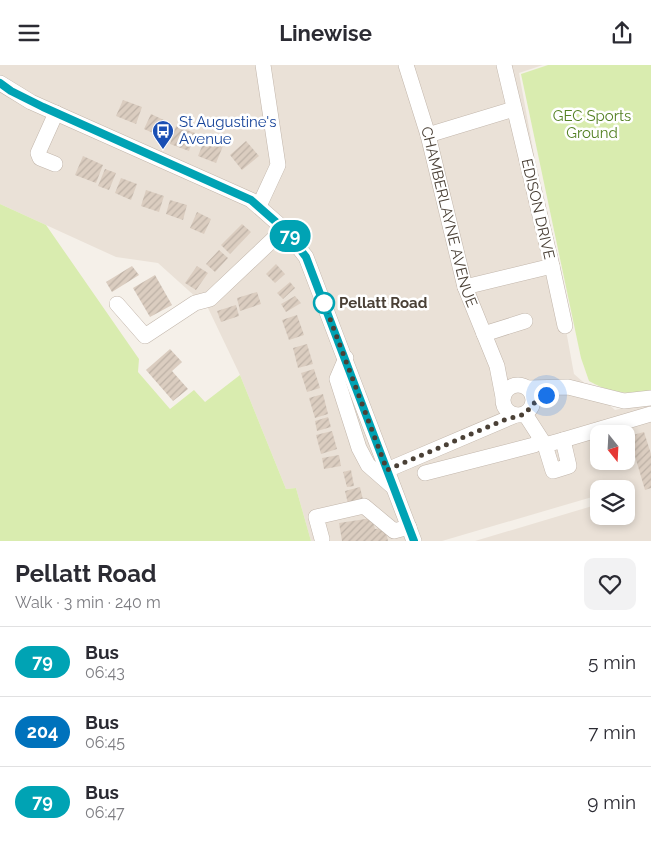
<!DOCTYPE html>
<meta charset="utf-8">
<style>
body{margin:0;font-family:Raleway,sans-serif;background:#f2f2f3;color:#2b2b33;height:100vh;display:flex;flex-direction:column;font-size:19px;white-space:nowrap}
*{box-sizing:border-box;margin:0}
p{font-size:16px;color:#7c7c81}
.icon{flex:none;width:28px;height:28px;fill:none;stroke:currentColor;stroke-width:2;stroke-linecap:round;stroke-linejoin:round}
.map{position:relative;height:476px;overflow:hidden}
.details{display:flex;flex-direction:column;background:#fff;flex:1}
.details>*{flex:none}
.badge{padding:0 10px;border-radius:16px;font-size:18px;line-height:32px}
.needle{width:32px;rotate:162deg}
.buttons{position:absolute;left:590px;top:360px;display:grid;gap:10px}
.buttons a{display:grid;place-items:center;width:45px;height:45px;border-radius:10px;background:#fff;box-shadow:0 2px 8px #0003;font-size:25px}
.you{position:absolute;width:25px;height:25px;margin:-12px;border:4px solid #fff;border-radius:50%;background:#1a73e8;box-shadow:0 0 0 8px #1a73e833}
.map>.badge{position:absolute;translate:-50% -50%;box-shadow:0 0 0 2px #fff}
.round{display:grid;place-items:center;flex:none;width:52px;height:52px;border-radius:10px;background:#f2f2f3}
.headline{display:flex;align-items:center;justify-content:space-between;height:85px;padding:0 15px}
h1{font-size:24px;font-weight:700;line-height:38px}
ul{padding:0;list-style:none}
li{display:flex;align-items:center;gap:15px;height:70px;padding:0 15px;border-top:1px solid #e1e1e2}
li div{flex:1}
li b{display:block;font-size:19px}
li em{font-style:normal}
li .badge{min-width:55px;font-weight:700;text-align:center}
header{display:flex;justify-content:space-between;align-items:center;height:65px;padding:0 15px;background:#fff;font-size:22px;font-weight:700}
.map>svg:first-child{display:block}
</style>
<header><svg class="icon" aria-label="menu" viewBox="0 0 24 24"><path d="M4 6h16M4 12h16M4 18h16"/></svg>Linewise<svg class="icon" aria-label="share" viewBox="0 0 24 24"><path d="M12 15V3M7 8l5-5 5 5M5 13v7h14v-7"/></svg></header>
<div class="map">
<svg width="651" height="476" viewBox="0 0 651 476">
<defs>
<pattern id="building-hatch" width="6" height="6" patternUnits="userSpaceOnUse" patternTransform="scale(1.25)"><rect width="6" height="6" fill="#dbcdc0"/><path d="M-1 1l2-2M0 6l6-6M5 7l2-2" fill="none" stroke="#bdb1a6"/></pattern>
</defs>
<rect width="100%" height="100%" fill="#f5f0e9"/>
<!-- residential -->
<path fill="#eae1d7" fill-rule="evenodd" d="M0 0H543L519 8 574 309 615 345 651 337V476H475L599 439V451H626V430L630 429 629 421 619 424H599V430L442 476H311L296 423 286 424 240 310 208 243 158 198 116 192 0 139ZM599 369H626V396H599Z"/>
<!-- green -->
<g fill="#d9ecaf">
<path d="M548 0H651V326C627 330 611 328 589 316L581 293 521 9Z"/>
<path d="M0 139 46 160 139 294 138 307 170 344 194 325 205 337 240 310 286 424 296 423 311 476H0Z"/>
</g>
<!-- building -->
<g fill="url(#building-hatch)">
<path d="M123 35 142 42 136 59 116 51Z"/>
<path d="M151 49 168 57 162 72 144 64Z"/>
<path d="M176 61 195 68 189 86 170 79Z"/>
<path d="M205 74 223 81 216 98 198 91Z"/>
<path d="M246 76 259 91 242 105 230 90Z"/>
<path d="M83 91 103 100 96 118 75 110Z"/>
<path d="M105 104 116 108 109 125 98 121Z"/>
<path d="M121 113 137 119 131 135 115 128Z"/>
<path d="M146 125 164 131 159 147 141 141Z"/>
<path d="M170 135 187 140 183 155 166 149Z"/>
<path d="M197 147 211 154 204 169 190 163Z"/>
<path d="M242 159 251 167 230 189 221 180Z"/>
<path d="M219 185 228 193 215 207 206 199Z"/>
<path d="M276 199 285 209 275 218 266 209Z"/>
<path d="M132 201 139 210 112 227 106 217Z"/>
<path d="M197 201 208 208 196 225 185 218Z"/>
<path d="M155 210 172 240 150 252 133 223Z"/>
<path d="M290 217 295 223 283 234 277 228Z"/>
<path d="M257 227 261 239 240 246 237 233Z"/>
<path d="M295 231 301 238 286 247 281 239Z"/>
<path d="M236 240 239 251 221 257 217 246Z"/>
<path d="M297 250 304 270 289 275 282 255Z"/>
<path d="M307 279 313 299 298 303 293 283Z"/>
<path d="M170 284 182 297 172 306 188 324 173 336 146 305Z"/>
<path d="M314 304 320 323 307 327 301 308Z"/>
<path d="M323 329 328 349 315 353 309 333Z"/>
<path d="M328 352 331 362 317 366 315 356Z"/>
<path d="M332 366 337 384 321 389 316 370Z"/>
<path d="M644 367 651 389V423L645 425 629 371Z"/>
<path d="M339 390 341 401 324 404 322 393Z"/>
<path d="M351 405 354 421 347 422 343 407Z"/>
<path d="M360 422 363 435 348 439 345 426Z"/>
<path d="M372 453 375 464 385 463 388 476H342L339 458Z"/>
</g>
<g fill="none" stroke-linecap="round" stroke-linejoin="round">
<!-- minor casing -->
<g stroke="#c2b6ab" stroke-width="16">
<g id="minor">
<path id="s1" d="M406 0 428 70 465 222 497 301 503 332"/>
<path d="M0 18 31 37 251 135 284 164 306 192 414 476"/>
<path d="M428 70 514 44"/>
<path d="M55 99 40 93 38 88 56 48"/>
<path d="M259 141 278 100 263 0"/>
<path d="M552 201 565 261"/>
<path d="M465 222 552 201 504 0"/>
<path d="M117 239 145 271 195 238 210 234 284 164"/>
<path d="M484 269 525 256"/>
<path d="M346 293 337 314 359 383 368 400 392 421"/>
<circle cx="518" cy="335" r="15"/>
<path d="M528 323 568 322 624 336 651 333"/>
<path d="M525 349 545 380 553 406 569 401 563 375 545 380"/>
<path d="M563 375 651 349"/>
<path d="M387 405 516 350"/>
<path d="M425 408 534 380 540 375"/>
<path d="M322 474 316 452 364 441 394 466 409 462"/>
</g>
</g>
<!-- minor -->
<use href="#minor" stroke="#fff" stroke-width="15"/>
</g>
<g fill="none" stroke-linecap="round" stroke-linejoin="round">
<!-- line casing -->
<g stroke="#fff" stroke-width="11">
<path id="line" d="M0 18 11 26 43 42 251 135 284 164 306 192 414 476"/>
</g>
<!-- line -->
<use href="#line" stroke="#00a3b4" stroke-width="8"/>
<!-- walk -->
<path stroke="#4a4036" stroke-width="5" stroke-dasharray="0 9" d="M324 238 387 405 504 355 525 349 533 339 546 330"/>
</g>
<!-- icons -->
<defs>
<g id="bus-pin" transform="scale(1.125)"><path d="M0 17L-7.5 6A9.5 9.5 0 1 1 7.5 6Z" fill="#1a4fb4" stroke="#fff"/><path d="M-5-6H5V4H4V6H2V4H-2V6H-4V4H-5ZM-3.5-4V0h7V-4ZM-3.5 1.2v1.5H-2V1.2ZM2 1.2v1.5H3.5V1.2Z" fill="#fff"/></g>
</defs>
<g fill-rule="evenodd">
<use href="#bus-pin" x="163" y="66"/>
</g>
<!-- markers -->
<circle fill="#fff" stroke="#00a3b4" stroke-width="2.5" cx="324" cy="238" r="10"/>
<g text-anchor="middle" stroke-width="5" stroke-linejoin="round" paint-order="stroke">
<!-- park labels -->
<g font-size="15" fill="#548124" stroke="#fff">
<text x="592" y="56">GEC Sports<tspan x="592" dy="17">Ground</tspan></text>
</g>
<!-- transit labels -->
<g font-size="15" fill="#164399" stroke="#fff" text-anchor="start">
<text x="179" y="62">St Augustine's<tspan x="179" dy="17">Avenue</tspan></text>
</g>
<!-- street labels -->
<g font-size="15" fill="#4a4036" stroke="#fff">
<text transform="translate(538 144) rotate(77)" y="5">EDISON DRIVE</text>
<text dy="5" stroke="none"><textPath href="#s1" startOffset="158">CHAMBERLAYNE AVENUE</textPath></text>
</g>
<!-- stop labels -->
<g font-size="15" font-weight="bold" fill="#4a4036" stroke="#fff" text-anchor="start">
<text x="339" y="243">Pellatt Road</text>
</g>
</g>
</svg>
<div class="buttons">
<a><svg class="needle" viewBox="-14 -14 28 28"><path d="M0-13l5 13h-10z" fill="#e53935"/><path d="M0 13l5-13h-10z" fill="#7c7c81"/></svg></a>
<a><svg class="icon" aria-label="layers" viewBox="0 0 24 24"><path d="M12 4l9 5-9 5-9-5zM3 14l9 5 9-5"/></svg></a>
</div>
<div class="you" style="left:546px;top:330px"></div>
<b class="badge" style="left:290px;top:171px;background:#00a3b4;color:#fff">79</b>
</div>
<section class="details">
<div class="headline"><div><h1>Pellatt Road</h1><p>Walk · 3 min · 240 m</p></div><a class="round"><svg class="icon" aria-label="heart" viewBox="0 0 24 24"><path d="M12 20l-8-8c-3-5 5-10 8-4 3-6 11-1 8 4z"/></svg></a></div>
<ul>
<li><span class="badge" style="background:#00a3b4;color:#fff">79</span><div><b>Bus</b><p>06:43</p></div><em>5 min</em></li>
<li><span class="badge" style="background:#0072bc;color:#fff">204</span><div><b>Bus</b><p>06:45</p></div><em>7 min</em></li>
<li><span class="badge" style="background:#00a3b4;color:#fff">79</span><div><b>Bus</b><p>06:47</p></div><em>9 min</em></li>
</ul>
</section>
